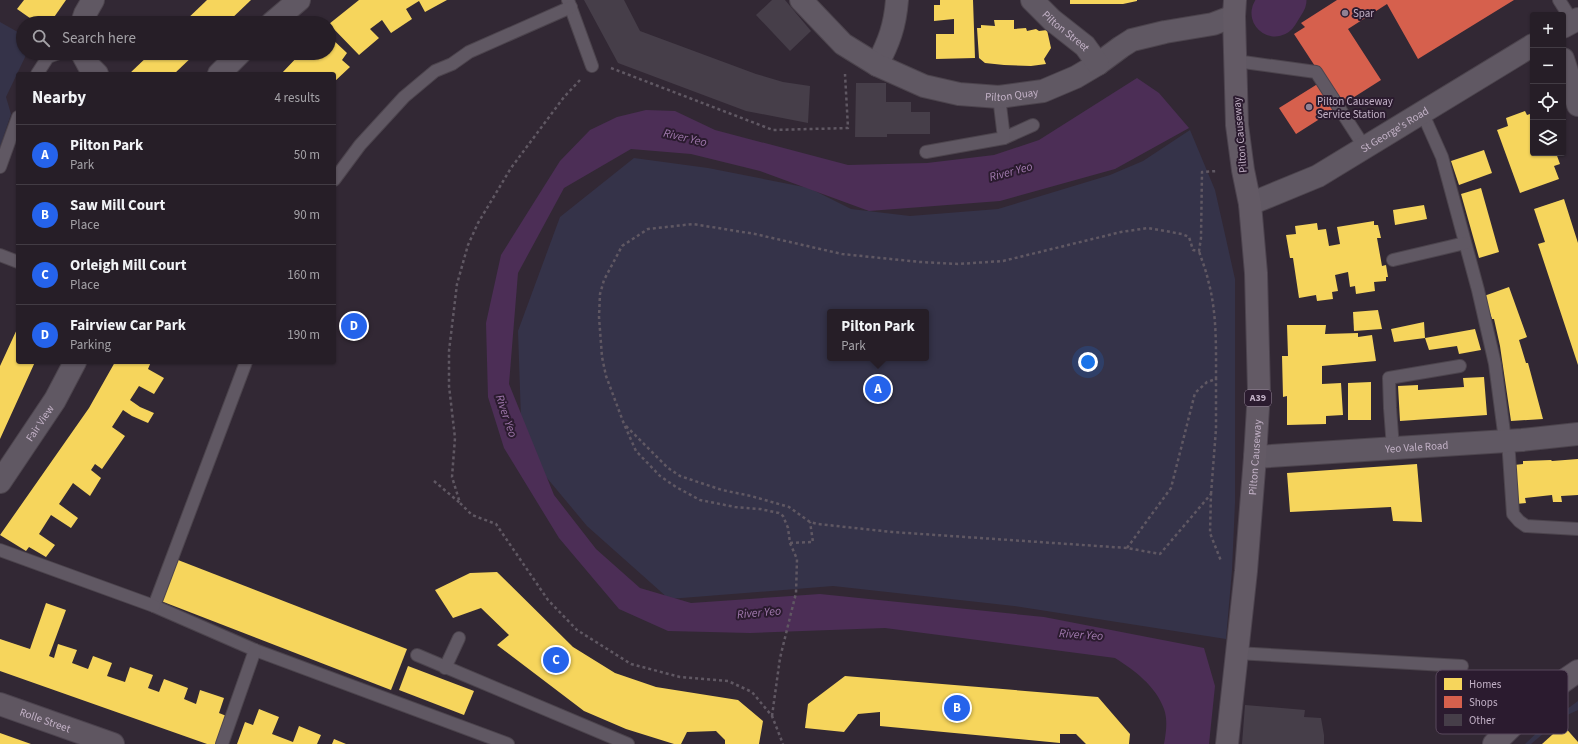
<!DOCTYPE html>
<meta charset="utf-8">
<style>
:root{--surface:#261e27;--page:#2e272f;--text:#f1f3f6;--muted:#a4a2a7;--line:#423c44;--accent:#2563eb}
body{margin:0;font-family:"Source Sans 3",sans-serif;background:var(--page);color:var(--text)}
.controls{position:absolute;right:12px;top:12px;display:grid;overflow:hidden;border-radius:4px;box-shadow:0 1px 3px #0004}
.controls button{width:36px;height:36px;display:grid;place-items:center;padding:0;border:0;border-bottom:1px solid var(--line);background:var(--surface);color:var(--text);font:20px sans-serif}
.you{position:absolute;left:1088px;top:362px;width:14px;height:14px;margin:-10px;border:3px solid #fff;border-radius:50%;background:#1a73e8;box-shadow:0 0 0 6px #1a73e833}
.badge{display:grid;place-items:center;width:26px;height:26px;border-radius:50%;background:var(--accent);color:#fff;font-size:13px;font-weight:700}
.pin{position:absolute;translate:-50% -50%;border:2px solid #fff;box-shadow:0 1px 4px #0006}
.popup{position:absolute;left:827px;top:309px;width:102px;height:52px;box-sizing:border-box;display:grid;place-content:center;border-radius:4px;background:var(--surface);filter:drop-shadow(0 1px 3px #0005);font-size:13px;white-space:nowrap;color:var(--muted)}
.popup b{font-size:15px;color:var(--text)}
.popup::after{content:'';position:absolute;left:50%;top:100%;margin-left:-8px;border:8px solid transparent;border-top-color:var(--surface)}
.list{margin:0;padding:0;list-style:none}
h2{display:flex;justify-content:space-between;align-items:center;height:52px;margin:0;padding:0 16px;font-size:17px}
h2 small{font-size:13px;font-weight:400;color:var(--muted)}
.list li{display:grid;grid-template-columns:26px 1fr auto;gap:12px;align-items:center;box-sizing:border-box;height:60px;padding:0 16px;border-top:1px solid var(--line)}
.list b{display:block;font-size:15px;white-space:nowrap}
.list p{margin:0;font-size:13px;white-space:nowrap;color:var(--muted)}
.list em{font-size:13px;font-style:normal;color:var(--muted)}
.icon{flex:none;width:22px;height:22px;fill:none;stroke:currentColor;stroke-width:2;stroke-linecap:round;stroke-linejoin:round}
.map{position:relative;flex:none;width:1578px;height:744px;overflow:hidden}
.search{position:absolute;background:var(--surface);box-shadow:0 1px 3px #0004;left:16px;top:16px;width:320px;height:44px;display:flex;align-items:center;gap:10px;box-sizing:border-box;padding:0 14px;border-radius:22px;color:var(--muted);font-size:15px}
.panel{position:absolute;background:var(--surface);box-shadow:0 1px 3px #0004;left:16px;top:72px;width:320px;height:292px;border-radius:4px}
.map>svg:first-child{display:block}
.green{fill:#353349;fill-rule:evenodd}
.water{fill:#4c2e56}
.homes{fill:#f6d55c}
.shops{fill:#d6604d}
.lines{fill:none;stroke-linecap:round;stroke-linejoin:round}
.river{stroke:#4c2e56;stroke-width:47}
.building{fill:#463e49}
.service-casing{stroke:#4c444d;stroke-width:14}
.minor-casing{stroke:#4c444d;stroke-width:24}
.tertiary-casing{stroke:#4c444d;stroke-width:24}
.secondary-casing{stroke:#4c434e;stroke-width:24}
.primary-casing{stroke:#4c434e;stroke-width:24}
.path{stroke:#605863;stroke-width:2.5;stroke-dasharray:3 3;stroke-linecap:butt}
.service{stroke:#605863;stroke-width:12}
.minor{stroke:#605863;stroke-width:22}
.tertiary{stroke:#605863;stroke-width:22}
.secondary{stroke:#5f5661;stroke-width:22}
.primary{stroke:#635a65;stroke-width:22}
.poi-dot{fill:#908193;stroke:#2b1b2f;stroke-width:1.5}
.labels{text-anchor:middle;dominant-baseline:central;stroke-width:4;stroke-linejoin:round;paint-order:stroke}
.shield{fill:#2b1b2f;stroke:#958499;stroke-width:1}
.shield-label{font-size:10px;font-weight:bold;fill:#c2b1c6}
.poi-label{font-size:11px;fill:#c2b1c6;stroke:#2b1b2f;text-anchor:start}
.street-label{font-size:11px;fill:#c2b1c6;stroke:#2b1b2f}
.water-label{font-size:12px;font-style:italic;fill:#a179ae;stroke:#2b1b2f}
.key{fill:#2b1b2f;stroke:#58485c;stroke-width:1}
.key-label{font-size:11px;fill:#c2b1c6}
</style>
<div class="map">
<svg width="1578" height="744" viewBox="0 0 1578 744">
<rect width="100%" height="100%" fill="#322834"/>
<g class="green">
<polygon points="0,22 23,35 23,53 27,53 6,97 11,114 0,147"/>
<path d="M1190,130l25,60 20,89v224l-3,67 -6,69 -212,-33 -181,-20 -164,13 -82,-73 -65,-78 -4,-117 42,-114 74,-59 74,10 101,20 42,21 59,7 88,-7 112,-34 33,-14zM830,312h96v46h-96z"/>
<polygon points="1578,701 1578,710 1563,717 1531,744 1525,744 1544,726"/>
</g>
<path class="water" d="M1137,78l22,15 30,35 -74,41 -115,32 -131,10 -109,-40 -69,-17 -60,-5 -67,39 -46,85 -9,111 45,111 42,54 44,39 51,15 129,-9 224,23 160,31 11,38 -6,58h-45c2,-11 4,-24 0,-35 -8,-23 -30,-39 -49,-51l-230,-30 -135,5 -82,-2 -49,-22 -60,-71 -55,-90 -16,-51 -2,-74 15,-68 59,-94 30,-31 27,-13 29,-7 29,1 40,19 133,35 79,-2 67,-8 45,-15z"/>
<g class="homes">
<polygon points="24,0 66,0 50,23 37,23 17,9"/>
<polygon points="207,0 251,0 227,23 183,23"/>
<polygon points="359,0 447,0 425,12 419,1 406,9 412,19 391,33 382,20 370,29 379,38 359,55 329,24"/>
<polygon points="940,0 973,0 975,58 936,59 936,34 954,34 954,19 934,21 934,5 940,5"/>
<polygon points="1070,0 1137,0 1137,1 1123,4 1070,4"/>
<polygon points="994,20 1014,20 1014,29 1026,28 1027,31 1036,29 1039,31 1047,30 1051,48 1044,59 1046,64 1031,66 1004,65 985,63 979,58 977,28 981,28 981,25 995,26"/>
<polygon points="329,36 347,53 342,60 350,67 334,82 334,74 281,74 301,53 329,53"/>
<polygon points="151,53 196,53 174,74 129,74"/>
<polygon points="1525,111 1527,115 1533,113 1533,153 1556,153 1560,164 1554,166 1559,179 1520,193 1497,130 1508,126 1506,118"/>
<polygon points="1484,150 1492,173 1459,185 1451,161"/>
<polygon points="1481,188 1499,252 1479,258 1461,194"/>
<polygon points="1564,199 1578,243 1578,365 1538,244 1545,242 1534,209"/>
<polygon points="1424,205 1427,219 1395,225 1393,210"/>
<polygon points="1374,221 1374,225 1378,225 1381,238 1377,238 1382,266 1386,265 1388,277 1386,277 1386,281 1374,282 1375,291 1356,294 1355,286 1350,287 1348,272 1335,275 1338,291 1332,292 1333,299 1317,301 1316,295 1299,298 1293,258 1290,258 1286,235 1296,234 1295,226 1317,223 1318,230 1326,229 1329,246 1340,244 1337,227"/>
<polygon points="1509,287 1527,337 1519,340 1526,363 1528,363 1543,419 1511,421 1500,346 1494,319 1492,319 1484,296"/>
<polygon points="1378,310 1382,329 1354,331 1353,312"/>
<polygon points="1424,322 1425,338 1475,329 1481,350 1459,354 1457,346 1429,350 1425,338 1394,342 1391,329"/>
<polygon points="1287,325 1326,325 1325,334 1358,333 1358,337 1372,335 1376,361 1322,366 1322,384 1341,383 1343,415 1326,416 1326,424 1287,425 1287,396 1283,397 1282,356 1288,356"/>
<polygon points="18,327 18,362 35,362 0,439 0,366"/>
<polygon points="115,362 151,362 148,369 164,378 154,394 139,386 130,400 140,407 154,413 148,423 132,416 123,410 112,427 125,436 102,469 95,464 91,470 101,478 90,496 73,483 59,504 78,518 71,528 51,515 39,534 55,545 46,557 29,547 26,551 0,535 89,408"/>
<polygon points="1484,377 1487,415 1400,421 1398,386 1418,385 1418,390 1464,387 1463,378"/>
<polygon points="1371,382 1371,420 1348,420 1348,383"/>
<polygon points="1578,459 1578,495 1561,496 1562,502 1553,502 1552,495 1525,498 1526,503 1516,504 1514,465 1523,464 1523,461 1551,460 1552,461"/>
<polygon points="1417,464 1422,522 1393,521 1391,507 1290,512 1287,473"/>
<polygon points="178,560 407,649 391,690 161,601"/>
<polygon points="497,572 573,647 615,673 656,687 738,700 763,721 759,744 725,744 725,740 716,731 687,732 681,744 674,744 626,729 584,711 497,645 509,635 481,608 453,618 435,590 470,573"/>
<polygon points="46,603 66,610 49,656 54,658 58,644 77,650 72,663 88,669 93,656 112,663 107,676 125,682 130,667 153,675 148,688 159,692 164,679 188,688 184,699 196,704 200,690 224,698 219,713 229,717 219,744 207,744 0,671 0,639 30,649"/>
<polygon points="408,666 474,691 464,715 399,690"/>
<polygon points="845,676 1098,697 1130,734 1129,744 1086,744 1076,734 1060,734 1060,743 880,726 880,712 858,714 844,732 805,728 808,704"/>
<polygon points="259,709 279,717 272,734 293,742 299,726 321,735 317,744 237,744 245,722 253,725"/>
<polygon points="1563,725 1578,742 1578,744 1542,744"/>
<polygon points="0,733 31,744 0,744"/>
<polygon points="334,739 346,744 332,744"/>
</g>
<polygon class="shops" points="1337,0 1514,0 1418,59 1387,4 1348,29 1381,80 1296,134 1279,108 1324,80 1294,34 1305,27 1301,23"/>
<g class="lines">
<polyline class="river" points="1275,13 1283,0"/>
</g>
<g class="building">
<polygon points="584,0 624,0 640,31 756,74 783,82 810,86 808,123 746,111 618,63"/>
<polygon points="772,0 785,0 811,31 790,51 756,15"/>
<polygon points="856,83 886,83 886,102 911,102 911,112 930,112 930,134 887,134 887,137 855,137"/>
<polygon points="1245,705 1305,710 1304,717 1321,718 1324,735 1324,744 1242,744"/>
</g>
<g class="lines">
<g class="service-casing">
<g id="service">
<polyline points="568,0 592,66"/>
<polyline points="1559,0 1573,22"/>
<polyline points="1236,61 1316,72 1365,148"/>
<polyline points="37,74 48,57 59,53"/>
<polyline points="1422,112 1442,157 1478,290 1495,364 1505,440"/>
<polyline points="1004,138 1033,125"/>
<polyline points="926,152 1004,138 999,97"/>
<polyline points="0,167 18,117"/>
<polyline points="334,180 360,145 404,97 435,71 452,64 469,52 571,7"/>
<polyline points="0,255 18,262"/>
<polyline points="1393,260 1465,243"/>
<polyline points="246,362 154,606 255,650 508,744"/>
<polyline points="1508,440 1513,514 1519,521 1526,526 1578,529"/>
<polyline points="1393,448 1390,408 1389,378 1460,366"/>
<polyline points="0,550 154,606"/>
<polyline points="1236,653 1462,666"/>
<polyline points="417,655 628,744"/>
<polyline points="445,668 459,638"/>
<polyline points="222,744 255,650"/>
</g>
</g>
<g class="minor-casing">
<g id="minor">
<polyline points="82,23 85,14 93,0"/>
<polyline points="1563,27 1578,19"/>
<polyline points="82,53 89,66 97,74"/>
<polyline points="1563,59 1578,105"/>
<path d="M877,65c12,-23 18,-39 20,-65"/>
<path id="s1" d="M1250,204l68,-28 215,-131"/>
<path id="s2" d="M1255,457l267,-17 56,-6"/>
</g>
</g>
<g class="tertiary-casing">
<g id="tertiary">
<path id="s3" d="M801,0l42,44 34,21 47,21 35,8 40,3 44,-6 33,-14 22,-13 23,-17 11,-7 33,-8 48,-8 21,-8"/>
<path id="s4" d="M1032,0l20,20 33,26 13,18"/>
<polyline points="272,23 299,0"/>
<polyline points="219,74 240,53"/>
<path id="s5" d="M0,482l55,-82 20,-38"/>
</g>
</g>
<g class="secondary-casing">
<g id="secondary">
<path id="s6" d="M0,704l113,40"/>
</g>
</g>
<g class="primary-casing">
<g id="primary">
<path id="s7" d="M1227,744l19,-173 9,-114 4,-66 -3,-118 -6,-69 -7,-34 -6,-45 -3,-109 1,-16"/>
<path d="M1494,744c26,-26 53,-53 84,-73"/>
</g>
</g>
<g class="path">
<polyline points="611,68 773,130 848,128 845,74"/>
<polyline points="580,80 564,97 511,168 478,223 468,245 457,284 449,351 449,386 455,438 452,477 460,503 472,515 496,524 548,600 577,630 631,664 680,677 728,681 752,692 772,716 783,744"/>
<polyline points="626,426 668,468 680,476 722,490 751,496 789,507 810,522 818,524 892,532 1127,548 1160,554 1211,494 1210,533 1221,561"/>
<polyline points="434,481 460,503"/>
<polyline points="1211,494 1216,429 1216,379"/>
<polyline points="790,543 813,542 810,522"/>
<path d="M1127,548l44,-60 24,-95 12,-11 9,-3c0,-32 1,-67 -8,-99 -2,-10 -6,-19 -9,-29"/>
<polyline points="772,716 780,658 796,593 797,559 790,543 788,528 783,516 779,513 760,509 735,507 700,500 676,487 660,476 636,451 624,424 606,376 602,357 599,317 600,294 604,280 622,246 648,229 693,224 755,234 842,254 920,262 958,264 1003,261 1121,232 1148,228 1182,234 1189,237 1193,250 1199,251 1201,238 1202,172 1218,171"/>
</g>
<use href="#service" class="service"/>
<use href="#minor" class="minor"/>
<use href="#tertiary" class="tertiary"/>
<use href="#secondary" class="secondary"/>
<use href="#primary" class="primary"/>
</g>
<g class="poi-dot">
<circle cx="1345" cy="13" r="4"/>
<circle cx="1309" cy="107" r="4"/>
</g>
<g class="labels">
<rect class="shield" x="1245" y="390" width="26" height="16" rx="3"/>
<g class="shield-label">
<text x="1258" y="398">A39</text>
</g>
<g class="poi-label">
<text x="1353" y="13">Spar</text>
<text x="1317" y="101">Pilton Causeway<tspan x="1317" dy="13">Service Station</tspan></text>
</g>
<g class="street-label">
<text stroke="none"><textPath href="#s4" startOffset="46">Pilton Street</textPath></text>
<text stroke="none"><textPath href="#s3" startOffset="241">Pilton Quay</textPath></text>
<text stroke="none"><textPath href="#s1" startOffset="163">St George's Road</textPath></text>
<text transform="translate(1240 135) rotate(-95)">Pilton Causeway</text>
<text stroke="none"><textPath href="#s5" startOffset="71">Fair View</textPath></text>
<text stroke="none"><textPath href="#s2" startOffset="162">Yeo Vale Road</textPath></text>
<text stroke="none"><textPath href="#s7" startOffset="288">Pilton Causeway</textPath></text>
<text stroke="none"><textPath href="#s6" startOffset="48">Rolle Street</textPath></text>
</g>
<g class="water-label">
<text transform="translate(685 138) rotate(13)">River Yeo</text>
<text transform="translate(1011 172) rotate(-15)">River Yeo</text>
<text transform="translate(506 416) rotate(71)">River Yeo</text>
<text transform="translate(759 613) rotate(-5)">River Yeo</text>
<text transform="translate(1081 635) rotate(4)">River Yeo</text>
</g>
</g>
<rect x="1436" y="670" width="132" height="64" rx="6" class="key"/>
<rect x="1444" y="678" width="18" height="12" fill="#f6d55c"/>
<rect x="1444" y="696" width="18" height="12" fill="#d6604d"/>
<rect x="1444" y="714" width="18" height="12" fill="#463e49"/>
<g class="key-label">
<text x="1469" y="688">Homes</text>
<text x="1469" y="706">Shops</text>
<text x="1469" y="724">Other</text>
</g>
</svg>
<div class="controls">
<button>+</button>
<button>−</button>
<button><svg class="icon" aria-label="locate" viewBox="0 0 24 24"><circle cx="12" cy="12" r="6"/><path d="M12 2v4M12 18v4M2 12h4M18 12h4"/></svg></button>
<button><svg class="icon" aria-label="layers" viewBox="0 0 24 24"><path d="M12 4l9 5-9 5-9-5zM3 14l9 5 9-5"/></svg></button>
</div>
<div class="you"></div>
<div class="pin badge" style="left:878px;top:389px">A</div>
<div class="popup"><b>Pilton Park</b>Park</div>
<div class="pin badge" style="left:957px;top:708px">B</div>
<div class="pin badge" style="left:556px;top:660px">C</div>
<div class="pin badge" style="left:354px;top:326px">D</div>
<div class="search"><svg class="icon" aria-label="search" viewBox="0 0 24 24"><circle cx="10" cy="10" r="6"/><path d="M15 15l6 6"/></svg>Search here</div>
<section class="panel">
<h2>Nearby<small>4 results</small></h2>
<ul class="list">
<li><span class="badge">A</span><div><b>Pilton Park</b><p>Park</p></div><em>50 m</em></li>
<li><span class="badge">B</span><div><b>Saw Mill Court</b><p>Place</p></div><em>90 m</em></li>
<li><span class="badge">C</span><div><b>Orleigh Mill Court</b><p>Place</p></div><em>160 m</em></li>
<li><span class="badge">D</span><div><b>Fairview Car Park</b><p>Parking</p></div><em>190 m</em></li>
</ul>
</section>
</div>
